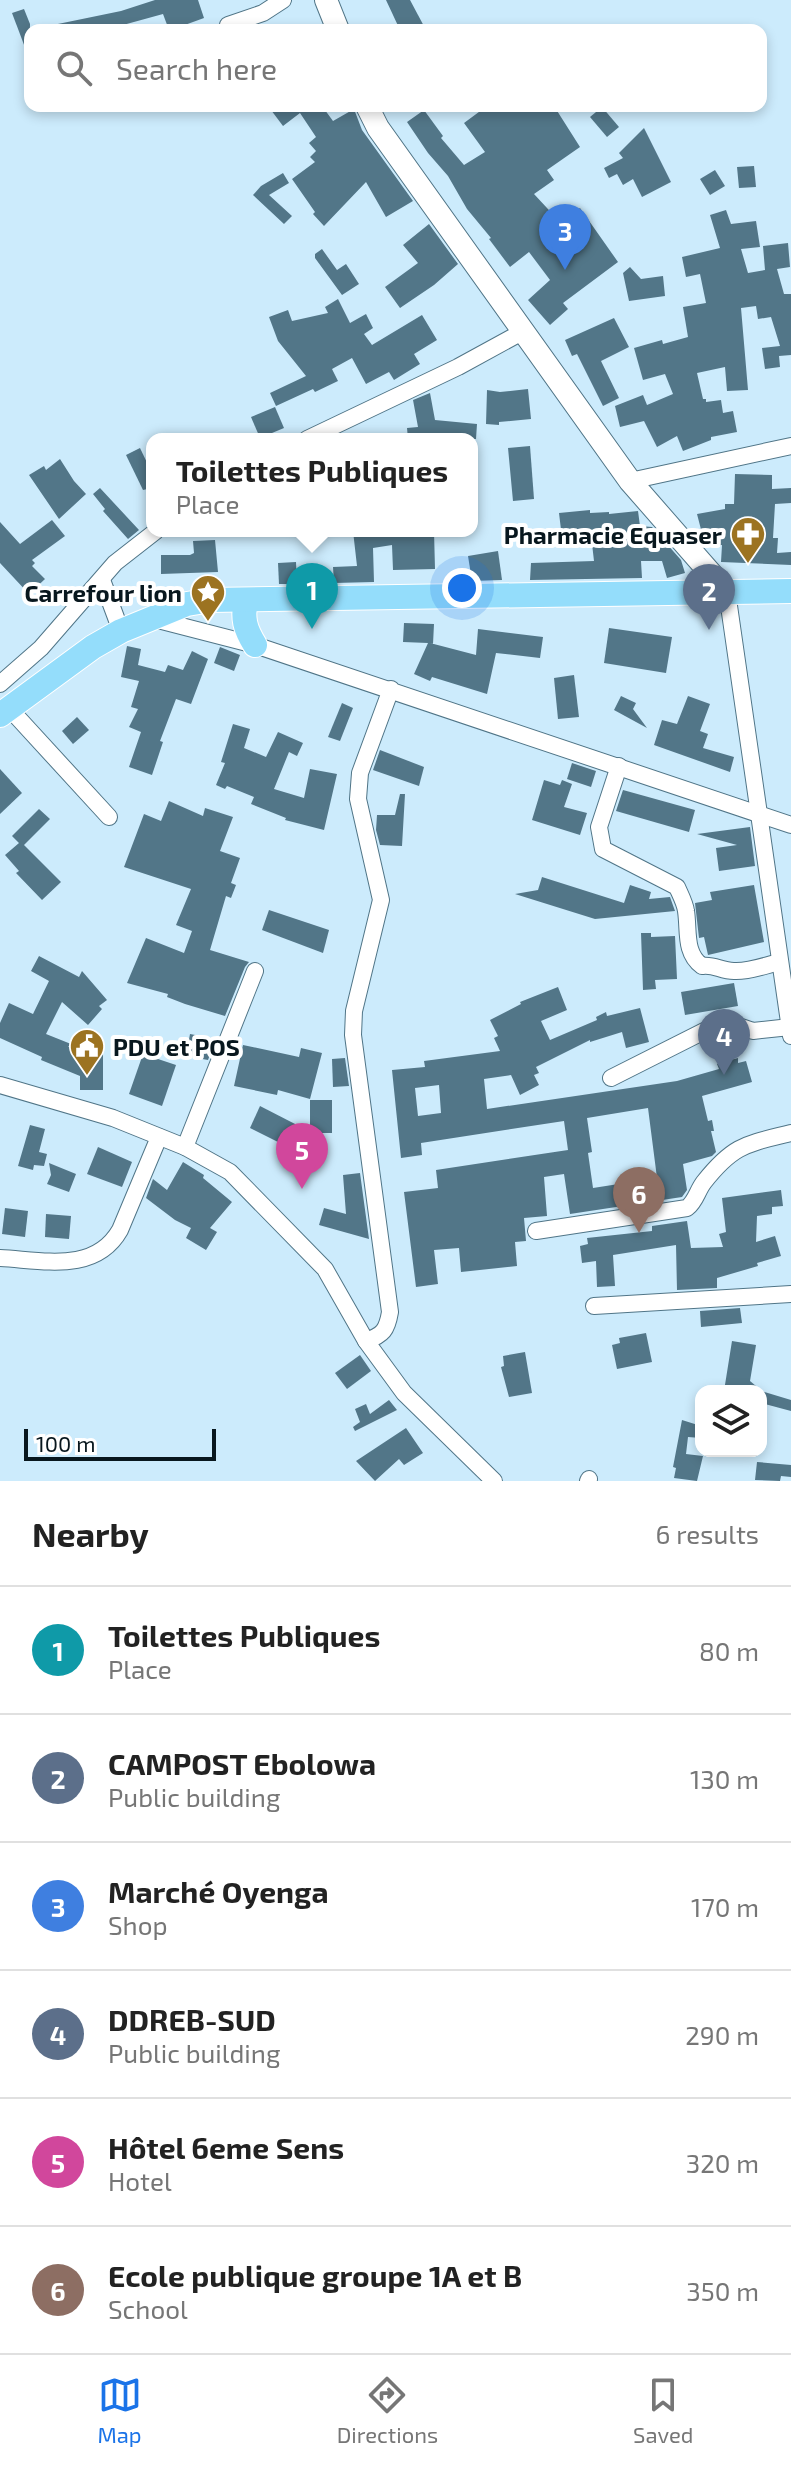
<!DOCTYPE html>
<meta charset="utf-8">
<style>
:root{--surface:#fff;--page:#f6f6f6;--text:#222;--muted:#767676;--line:#e0e0e0;--accent:#1a73e8}
body{margin:0;font-family:"Exo 2",sans-serif;background:var(--page);color:var(--text)}
.controls{position:absolute;right:24px;bottom:24px;display:grid;overflow:hidden;border-radius:16px;box-shadow:0 4px 12px #0003}
.controls button{width:72px;height:72px;display:grid;place-items:center;padding:0;border:0;border-bottom:2px solid var(--line);background:var(--surface);color:var(--text);font:40px sans-serif}
.scale{position:absolute;left:24px;bottom:20px;width:192px;box-sizing:border-box;padding-left:8px;border:4px solid #08171e;border-top:0;font-size:22px;line-height:28px;white-space:nowrap;color:#08171e;-webkit-text-stroke:6px #fff;paint-order:stroke}
.you{position:absolute;left:462px;top:588px;width:28px;height:28px;margin:-20px;border:6px solid #fff;border-radius:50%;background:#1a73e8;box-shadow:0 0 0 12px #1a73e833}
.badge{display:grid;place-items:center;width:52px;height:52px;border-radius:50%;background:var(--accent);color:#fff;font-size:26px;font-weight:700}
.pin{position:absolute;translate:-50% -66px;filter:drop-shadow(0 2px 4px #0008)}
.pin::after{content:'';position:absolute;top:42px;width:28px;height:24px;background:inherit;clip-path:polygon(0 0,100% 0,50% 100%)}
.popup{position:absolute;left:146px;top:433px;width:332px;height:104px;box-sizing:border-box;display:grid;place-content:center;border-radius:16px;background:var(--surface);filter:drop-shadow(0 2px 6px #0005);font-size:26px;white-space:nowrap;color:var(--muted)}
.popup b{font-size:30px;color:var(--text)}
.popup::after{content:'';position:absolute;left:50%;top:100%;margin-left:-16px;border:16px solid transparent;border-top-color:var(--surface)}
.list{margin:0;padding:0;list-style:none}
h2{display:flex;justify-content:space-between;align-items:center;height:104px;margin:0;padding:0 32px;font-size:34px}
h2 small{font-size:26px;font-weight:400;color:var(--muted)}
.list li{display:grid;grid-template-columns:52px 1fr auto;gap:24px;align-items:center;box-sizing:border-box;height:128px;padding:0 32px;border-top:2px solid var(--line)}
.list b{display:block;font-size:30px;white-space:nowrap}
.list p{margin:0;font-size:26px;white-space:nowrap;color:var(--muted)}
.list em{font-size:26px;font-style:normal;color:var(--muted)}
.icon{flex:none;width:44px;height:44px;fill:none;stroke:currentColor;stroke-width:2;stroke-linecap:round;stroke-linejoin:round}
.map{position:relative;flex:none;width:791px;height:1481px;overflow:hidden}
.search{position:absolute;background:var(--surface);box-shadow:0 4px 12px #0003;left:24px;right:24px;top:24px;height:88px;display:flex;align-items:center;gap:20px;box-sizing:border-box;padding:0 28px;border-radius:16px;color:var(--muted);font-size:30px}
.sheet{height:872px;background:var(--surface)}
nav{display:flex;justify-content:space-around;align-items:center;box-sizing:border-box;height:112px;border-top:2px solid var(--line);background:var(--surface);font-size:22px;color:var(--muted)}
nav a{display:grid;justify-items:center;gap:4px}
nav .on{color:var(--accent)}
.map>svg:first-child{display:block}
.building{fill:#527688;fill-rule:evenodd}
.lines{fill:none;stroke-linecap:round;stroke-linejoin:round}
.minor-casing{stroke:#507587;stroke-width:18}
.secondary-casing{stroke:#507587;stroke-width:24}
.primary-casing{stroke:#fff;stroke-width:26}
.minor{stroke:#fff;stroke-width:16}
.secondary{stroke:#fff;stroke-width:22}
.primary{stroke:#94ddfb;stroke-width:24}
.labels{text-anchor:middle;dominant-baseline:central;stroke-width:8;stroke-linejoin:round;paint-order:stroke}
.poi-label{font-size:24px;font-weight:bold;fill:#08171e;stroke:#fff;text-anchor:end}
</style>
<div class="map">
<svg width="791" height="1481" viewBox="0 0 791 1481">
<rect width="100%" height="100%" fill="#ccebfc"/>
<g class="building">
<polygon points="155,0 198,0 204,18 171,30 169,30 163,14 123,25 124,30 54,30 53,25 121,11"/>
<polygon points="386,0 410,0 426,30 400,30"/>
<polygon points="24,9 30,24 29,58 12,13"/>
<polygon points="268,106 322,106 333,121 354,109 362,130 413,201 386,217 366,182 324,226 313,214 315,212 292,179 315,162 310,157 316,151 309,143 316,137 300,113 283,126"/>
<polygon points="487,106 554,106 580,147 547,170 554,180 534,194 560,222 580,208 618,262 563,303 568,309 550,325 528,300 550,280 529,252 510,267 489,239 491,238 467,209 448,176 428,153 407,122 424,110 443,136 441,138 464,165 485,152 464,123"/>
<polygon points="602,107 619,127 607,137 590,117"/>
<polygon points="644,128 671,182 642,197 633,179 623,185 617,174 609,178 604,168 623,158 619,153"/>
<polygon points="754,166 756,187 739,188 737,167"/>
<polygon points="715,170 725,186 710,195 700,179"/>
<polygon points="283,173 289,183 269,195 292,216 284,224 253,195 261,186"/>
<polygon points="726,210 731,224 756,221 760,247 741,249 748,273 765,270 763,246 788,243 790,267 777,269 784,294 791,294 791,355 779,356 780,367 765,369 762,348 780,346 771,317 758,319 756,306 741,308 748,390 727,391 725,367 697,373 703,399 706,399 706,402 721,400 723,413 733,411 737,432 711,437 711,440 683,451 677,436 657,447 644,421 620,427 615,406 643,395 647,405 673,394 665,374 643,380 634,348 662,340 663,344 688,337 683,307 706,303 700,274 686,277 682,257 720,248 710,215"/>
<polygon points="429,224 458,264 434,285 400,308 385,287 418,263 403,245"/>
<polygon points="322,249 337,270 346,264 359,284 342,295 315,258 315,254"/>
<polygon points="630,267 641,279 663,276 665,296 629,301 623,273"/>
<polygon points="338,299 350,323 366,314 373,328 364,334 372,345 422,315 437,340 414,354 420,364 394,380 389,372 366,384 352,358 332,369 338,381 315,392 313,389 276,406 270,393 306,376 278,341 269,317 288,310 292,321 328,313 325,307"/>
<polygon points="614,318 629,347 601,361 619,398 603,406 577,354 572,356 565,340"/>
<polygon points="528,389 531,419 499,422 499,425 486,424 487,390 500,392"/>
<polygon points="430,393 435,420 477,424 476,439 408,439 407,428 418,427 413,400"/>
<polygon points="275,407 284,428 260,438 251,417"/>
<polygon points="530,446 534,499 513,501 508,448"/>
<polygon points="140,448 152,473 152,488 143,490 126,455"/>
<polygon points="60,459 74,481 86,494 59,519 29,475 44,466 46,470"/>
<polygon points="735,474 772,475 772,489 791,488 791,503 775,504 773,538 778,538 777,553 791,552 791,565 721,562 722,545 707,547 705,545 697,514 725,509 725,504 734,504"/>
<polygon points="100,488 139,530 128,539 103,511 105,509 93,494"/>
<polygon points="590,510 590,513 609,512 609,514 638,511 640,526 652,527 681,560 685,573 667,578 662,561 641,561 642,578 530,580 531,563 594,561 591,535 562,538 559,513"/>
<polygon points="52,520 65,536 32,560 35,563 32,566 45,579 29,594 0,563 0,522 20,544"/>
<polygon points="353,531 434,531 435,569 393,570 392,545 373,548 374,582 334,583 333,567 357,566"/>
<polygon points="215,540 218,572 161,574 161,555 190,555 194,553 193,541"/>
<polygon points="498,551 502,580 472,581 468,556"/>
<polygon points="296,562 297,584 279,584 278,563"/>
<polygon points="404,623 434,624 433,644 430,643 476,655 478,629 543,637 540,658 496,653 487,694 432,677 430,681 414,674 428,643 403,642"/>
<polygon points="609,628 672,637 666,673 604,663"/>
<polygon points="127,646 141,649 138,665 165,672 168,665 183,670 192,651 208,659 191,704 176,699 160,741 163,742 152,775 129,767 141,732 129,727 138,709 131,707 139,681 121,677"/>
<polygon points="220,647 240,655 234,671 214,663"/>
<polygon points="574,675 579,717 558,719 554,678"/>
<polygon points="621,696 636,703 633,709 647,728 614,710"/>
<polygon points="688,696 710,704 700,731 708,734 703,748 734,757 730,772 654,745 662,720 677,724"/>
<polygon points="342,703 353,708 340,741 328,737"/>
<polygon points="77,717 89,730 73,744 62,731"/>
<polygon points="233,724 250,729 244,748 266,757 278,732 303,743 297,756 289,752 274,789 304,798 310,769 337,774 324,830 285,820 286,818 251,804 254,797 227,786 225,789 216,785 225,763 221,762"/>
<polygon points="380,750 424,767 419,786 373,770"/>
<polygon points="572,763 596,771 591,787 567,779"/>
<polygon points="0,769 22,793 0,814"/>
<polygon points="544,780 560,785 562,780 572,784 564,807 587,813 580,835 532,820"/>
<polygon points="623,790 695,810 689,832 616,811"/>
<polygon points="400,794 405,794 402,846 380,845 376,830 377,815 395,815"/>
<polygon points="169,801 203,816 205,808 233,817 220,851 240,858 231,883 236,885 231,898 226,896 210,950 249,962 245,967 225,1016 185,1004 167,997 168,994 127,983 146,938 184,953 192,931 176,925 191,889 124,867 144,814 161,821"/>
<polygon points="39,809 50,819 24,845 61,882 42,900 16,873 19,871 5,855 19,843 12,836"/>
<polygon points="750,827 755,866 719,871 716,848 737,845 697,834"/>
<polygon points="542,877 624,903 630,885 651,892 649,899 670,897 675,911 595,919 515,894 538,890"/>
<polygon points="754,885 764,942 708,955 704,937 699,938 695,903 712,900 710,892"/>
<polygon points="269,910 329,930 323,953 262,930"/>
<polygon points="641,933 651,933 651,937 675,936 677,979 655,980 656,989 643,990"/>
<polygon points="39,956 79,977 82,971 107,1000 99,1006 102,1009 88,1025 62,1002 46,1034 71,1044 68,1047 103,1047 103,1090 80,1090 80,1076 41,1060 42,1057 0,1038 0,1023 9,1003 33,1014 49,981 31,971"/>
<polygon points="734,983 738,1006 685,1015 681,992"/>
<path d="M558,987l9,23 -26,11 9,19 47,-20 -1,-3 10,-5 1,4 33,-8 9,34 -23,6 -4,-16 -32,10v-2l-54,27 3,6 -5,2 5,10 -19,10 -9,-20 -27,4 3,30 190,-28 42,-12 -2,-5 21,-6v5l8,-2 6,21 -50,14 6,25 4,-1 2,11h-3l5,21 -4,4 -29,8 4,26 -5,7 -112,17 -6,-40 -20,3 3,39 -23,2 2,23 -11,1 2,24 -56,6 -2,-24 -25,2 4,34 -22,3 -12,-95 34,-4 -2,-18 132,-20 -4,-29 -143,22 1,12 -21,3 -9,-88 33,-3 -1,-6 76,-10 -6,-13 4,-2 -8,-16 31,-16 -1,-2zM439,1085l2,28 -23,3 -3,-28zM648,1108l9,70 -64,10 -5,-35 4,-1 -5,-34z"/>
<polygon points="190,1034 216,1039 208,1060 186,1056"/>
<polygon points="243,1045 299,1057 301,1048 322,1053 310,1099 278,1090 277,1095 234,1086"/>
<polygon points="143,1054 176,1065 162,1106 129,1094"/>
<polygon points="345,1058 349,1086 333,1087 332,1059"/>
<rect x="310" y="1100" width="22" height="33"/>
<polygon points="260,1106 297,1125 286,1146 250,1128"/>
<polygon points="30,1125 45,1129 39,1152 47,1154 44,1166 34,1165 33,1170 18,1166"/>
<polygon points="98,1147 132,1162 122,1187 87,1174"/>
<polygon points="183,1162 204,1175 203,1178 232,1202 210,1228 217,1232 206,1250 186,1238 191,1228 175,1220 146,1198 153,1179 167,1190"/>
<polygon points="49,1163 76,1174 69,1192 47,1184 51,1175"/>
<polygon points="360,1173 369,1239 319,1225 324,1208 346,1214 343,1175"/>
<polygon points="781,1190 783,1206 772,1207 772,1214 757,1216 756,1242 775,1236 781,1256 757,1263 758,1266 717,1278 717,1288 677,1290 676,1245 613,1255 615,1286 597,1287 596,1261 582,1263 580,1246 588,1244 587,1238 652,1231 652,1226 687,1221 691,1248 723,1247 719,1234 726,1232 722,1198"/>
<polygon points="5,1208 28,1211 25,1237 2,1234"/>
<polygon points="46,1214 71,1216 69,1239 45,1237"/>
<polygon points="740,1308 742,1323 701,1327 700,1311"/>
<polygon points="646,1333 652,1362 617,1369 612,1345 620,1343 619,1338"/>
<polygon points="732,1341 756,1345 750,1381 762,1391 724,1391"/>
<polygon points="525,1352 532,1393 509,1397 501,1367 504,1366 503,1356"/>
<polygon points="360,1355 371,1371 347,1389 335,1373"/>
<polygon points="761,1391 791,1400 791,1411 761,1403"/>
<polygon points="389,1400 397,1410 355,1431 353,1427 360,1422 355,1409 366,1404 370,1414"/>
<polygon points="682,1420 701,1426 701,1438 688,1437 686,1454 703,1456 697,1481 674,1478 676,1468 673,1467"/>
<polygon points="406,1428 423,1453 404,1465 399,1459 375,1481 356,1461"/>
<polygon points="757,1462 791,1465 791,1477 781,1476 780,1481 755,1480"/>
</g>
<g class="lines">
<g class="minor-casing">
<g id="minor">
<polyline points="228,25 263,13 283,0"/>
<polyline points="307,439 458,367 522,332"/>
<polyline points="630,481 791,446"/>
<polyline points="102,580 121,631"/>
<polyline points="727,592 791,1036"/>
<polyline points="154,619 255,645 791,825"/>
<polyline points="0,684 41,648 115,563 156,531"/>
<polyline points="9,708 109,817"/>
<path d="M619,766l-20,61 4,22 74,38c3,7 8,16 9,24 3,19 -2,42 16,55 12,-2 19,5 32,5 15,1 32,-6 46,-9"/>
<polyline points="611,1078 724,1021 753,1031 790,1027"/>
<polyline points="0,1085 113,1118 185,1147 230,1172 325,1269 366,1341 404,1393 494,1481"/>
<polyline points="185,1147 255,971"/>
<path d="M536,1231l151,-23c9,-7 10,-17 17,-26 30,-38 43,-38 87,-49"/>
<path d="M0,1258c42,2 95,16 120,-28l39,-93"/>
<polyline points="594,1306 791,1294"/>
<path d="M366,1341c17,-6 21,-11 24,-29l-37,-277 1,-24 27,-111 -23,-101 2,-26 31,-84"/>
<polyline points="588,1481 589,1479"/>
</g>
</g>
<g class="secondary-casing">
<g id="secondary">
<polyline points="326,0 338,30"/>
<polyline points="367,106 378,128 630,481 727,592"/>
</g>
</g>
<g class="primary-casing">
<g id="primary">
<path d="M246,600c-4,18 -1,29 9,45"/>
<polyline points="0,715 93,647 121,631 187,604 211,600 791,591"/>
</g>
</g>
<use href="#minor" class="minor"/>
<use href="#secondary" class="secondary"/>
<use href="#primary" class="primary"/>
</g>
<defs>
<g id="pharmacy-pin" transform="scale(1.8)"><path d="M0 17L-7.5 6A9.5 9.5 0 1 1 7.5 6Z" fill="#9c7321" stroke="#fff"/><path d="M-2-6h4v4h4v4h-4v4h-4v-4h-4v-4h4Z" fill="#fff"/></g>
<g id="sight-pin" transform="scale(1.8)"><path d="M0 17L-7.5 6A9.5 9.5 0 1 1 7.5 6Z" fill="#9c7321" stroke="#fff"/><path d="M0-6L1.8-2.2L6-1.7L2.9 1.2L3.7 5.4L0 3.3L-3.7 5.4L-2.9 1.2L-6-1.7L-1.8-2.2Z" fill="#fff"/></g>
<g id="civic-pin" transform="scale(1.8)"><path d="M0 17L-7.5 6A9.5 9.5 0 1 1 7.5 6Z" fill="#9c7321" stroke="#fff"/><path d="M-.6-6.5H3V-4.5H.6V-3L4-1V1h2V6H-6V1h2V-1L-.6-3ZM-1.2 2.5V6h2.4V2.5Z" fill="#fff"/></g>
</defs>
<g fill-rule="evenodd">
<use href="#pharmacy-pin" x="748" y="534"/>
<use href="#sight-pin" x="208" y="592"/>
<use href="#civic-pin" x="87" y="1046"/>
</g>
<g class="labels">
<g class="poi-label">
<text x="722" y="534">Pharmacie Equaser</text>
<text x="182" y="592">Carrefour lion</text>
<text x="113" y="1046" text-anchor="start">PDU et POS</text>
</g>
</g>
</svg>
<div class="controls">
<button><svg class="icon" aria-label="layers" viewBox="0 0 24 24"><path d="M12 4l9 5-9 5-9-5zM3 14l9 5 9-5"/></svg></button>
</div>
<div class="scale">100 m</div>
<div class="you"></div>
<div class="pin badge" style="left:312px;top:629px;background:#0f9aa8">1</div>
<div class="popup"><b>Toilettes Publiques</b>Place</div>
<div class="pin badge" style="left:709px;top:630px;background:#5c6f8a">2</div>
<div class="pin badge" style="left:565px;top:270px;background:#3f7fe0">3</div>
<div class="pin badge" style="left:724px;top:1075px;background:#5c6f8a">4</div>
<div class="pin badge" style="left:302px;top:1189px;background:#d1479c">5</div>
<div class="pin badge" style="left:639px;top:1233px;background:#8d6e63">6</div>
<div class="search"><svg class="icon" aria-label="search" viewBox="0 0 24 24"><circle cx="10" cy="10" r="6"/><path d="M15 15l6 6"/></svg>Search here</div>
</div>
<section class="sheet">
<h2>Nearby<small>6 results</small></h2>
<ul class="list">
<li><span class="badge" style="background:#0f9aa8">1</span><div><b>Toilettes Publiques</b><p>Place</p></div><em>80 m</em></li>
<li><span class="badge" style="background:#5c6f8a">2</span><div><b>CAMPOST Ebolowa</b><p>Public building</p></div><em>130 m</em></li>
<li><span class="badge" style="background:#3f7fe0">3</span><div><b>Marché Oyenga</b><p>Shop</p></div><em>170 m</em></li>
<li><span class="badge" style="background:#5c6f8a">4</span><div><b>DDREB-SUD</b><p>Public building</p></div><em>290 m</em></li>
<li><span class="badge" style="background:#d1479c">5</span><div><b>Hôtel 6eme Sens</b><p>Hotel</p></div><em>320 m</em></li>
<li><span class="badge" style="background:#8d6e63">6</span><div><b>Ecole publique groupe 1A et B</b><p>School</p></div><em>350 m</em></li>
</ul>
</section>
<nav>
<a class="on"><svg class="icon" aria-label="map" viewBox="0 0 24 24"><path d="M3 6l6-2 6 2 6-2v14l-6 2-6-2-6 2zM9 4v14M15 6v14"/></svg>Map</a>
<a><svg class="icon" aria-label="directions" viewBox="0 0 24 24"><path d="M12 3l9 9-9 9-9-9zM9 14v-3h6M13 9l2 2-2 2"/></svg>Directions</a>
<a><svg class="icon" aria-label="saved" viewBox="0 0 24 24"><path d="M7 4h10v16l-5-4-5 4z"/></svg>Saved</a>
</nav>
